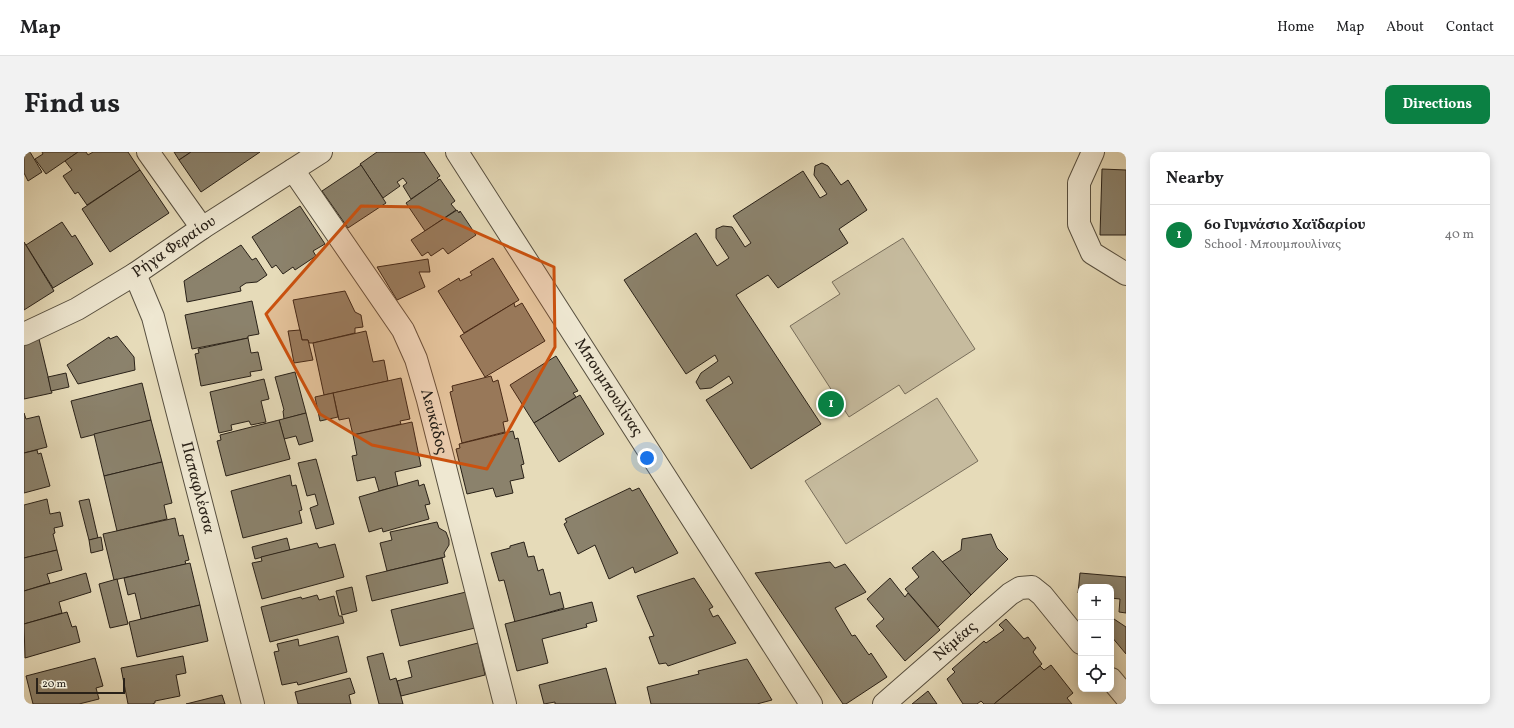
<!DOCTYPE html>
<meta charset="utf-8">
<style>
:root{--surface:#fff;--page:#f2f2f2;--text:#202124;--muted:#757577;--line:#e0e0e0;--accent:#0b8043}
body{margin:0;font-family:Vollkorn,serif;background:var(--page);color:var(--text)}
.controls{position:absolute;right:12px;bottom:12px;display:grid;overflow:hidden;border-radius:8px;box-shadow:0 2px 10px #0003}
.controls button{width:36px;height:36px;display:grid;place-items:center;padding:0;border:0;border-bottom:1px solid var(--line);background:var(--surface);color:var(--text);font:20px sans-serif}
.scale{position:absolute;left:12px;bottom:10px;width:89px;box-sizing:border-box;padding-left:4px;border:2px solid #292118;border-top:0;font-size:11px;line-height:14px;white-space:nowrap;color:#292118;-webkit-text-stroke:3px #efe8d2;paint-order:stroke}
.you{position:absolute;left:623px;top:306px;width:14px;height:14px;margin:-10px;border:3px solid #fff;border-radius:50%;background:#1a73e8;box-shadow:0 0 0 6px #1a73e833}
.badge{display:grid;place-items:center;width:26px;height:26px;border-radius:50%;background:var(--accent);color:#fff;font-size:13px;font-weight:700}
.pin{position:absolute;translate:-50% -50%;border:2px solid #fff;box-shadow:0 1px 4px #0006}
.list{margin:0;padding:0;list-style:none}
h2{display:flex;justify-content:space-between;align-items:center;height:52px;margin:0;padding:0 16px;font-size:17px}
h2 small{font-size:13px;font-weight:400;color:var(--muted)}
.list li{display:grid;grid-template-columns:26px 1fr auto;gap:12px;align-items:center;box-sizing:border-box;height:60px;padding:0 16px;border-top:1px solid var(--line)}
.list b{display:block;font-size:15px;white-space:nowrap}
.list p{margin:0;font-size:13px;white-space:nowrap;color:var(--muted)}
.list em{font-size:13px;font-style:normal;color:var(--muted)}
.icon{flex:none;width:22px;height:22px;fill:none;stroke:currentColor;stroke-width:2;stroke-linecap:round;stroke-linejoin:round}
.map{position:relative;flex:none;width:1102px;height:552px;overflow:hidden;border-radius:8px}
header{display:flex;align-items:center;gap:24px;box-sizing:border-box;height:56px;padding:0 20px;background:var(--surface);border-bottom:1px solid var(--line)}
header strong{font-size:19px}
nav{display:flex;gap:22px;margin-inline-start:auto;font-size:14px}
.intro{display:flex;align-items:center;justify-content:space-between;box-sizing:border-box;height:96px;padding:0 24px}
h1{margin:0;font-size:28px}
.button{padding:10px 18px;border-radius:8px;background:var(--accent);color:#fff;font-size:14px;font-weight:700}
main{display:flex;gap:24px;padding:0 24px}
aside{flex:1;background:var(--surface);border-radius:8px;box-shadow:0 2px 10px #0003}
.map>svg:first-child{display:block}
.green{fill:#c6bb9e;stroke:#786e5b}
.building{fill:#8b826c;stroke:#292118}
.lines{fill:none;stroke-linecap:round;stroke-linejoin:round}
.minor-casing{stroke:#585040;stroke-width:24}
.minor{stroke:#efe8d2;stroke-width:22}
.marked{fill:#cb510e;fill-opacity:0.2;stroke:#cb510e;stroke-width:3;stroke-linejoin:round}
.labels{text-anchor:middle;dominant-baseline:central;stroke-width:4;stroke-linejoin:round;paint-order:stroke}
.street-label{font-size:16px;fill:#292118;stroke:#efe8d2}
</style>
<header>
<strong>Map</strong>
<nav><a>Home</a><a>Map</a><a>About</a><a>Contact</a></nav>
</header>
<div class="intro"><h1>Find us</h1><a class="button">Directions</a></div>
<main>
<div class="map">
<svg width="1102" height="552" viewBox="0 0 1102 552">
<rect width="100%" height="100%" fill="#e6dbb9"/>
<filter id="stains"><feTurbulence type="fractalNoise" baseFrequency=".005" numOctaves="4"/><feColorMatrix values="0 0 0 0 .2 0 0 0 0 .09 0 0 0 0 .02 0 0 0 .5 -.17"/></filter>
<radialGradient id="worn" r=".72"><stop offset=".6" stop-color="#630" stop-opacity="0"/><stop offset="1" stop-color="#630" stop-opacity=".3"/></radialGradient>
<g class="green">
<polygon points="879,86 951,197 881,242 875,233 825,265 766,174 816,142 808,130"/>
<polygon points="913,246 954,309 822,392 781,329"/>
</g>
<g class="building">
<polygon points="0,0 6,0 18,20 4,29 0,21"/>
<polygon points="18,0 54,0 22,22 11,7 19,2"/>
<polygon points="54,0 62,0 64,3 69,0 104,0 116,18 63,53 54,40 51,42 39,24 48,18 41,9"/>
<polygon points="150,0 167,0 155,8"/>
<polygon points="167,0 236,0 177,40 155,8"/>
<polygon points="353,0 400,0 416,24 413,26 415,28 387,47 379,34 383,31 379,26 373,30 376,34 359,46 336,12"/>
<polygon points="798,11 804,14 817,33 824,28 843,58 815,77 824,91 754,136 744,123 712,143 797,272 727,317 682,248 709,231 705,224 687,236 676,237 672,230 677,221 694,209 691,203 662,222 600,128 672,81 693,114 705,106 692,86 692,77 699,74 708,75 721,95 727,91 709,64 779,19 796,46 803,42 790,23 791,14"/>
<polygon points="337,13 362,51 324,76 298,39"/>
<polygon points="1078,17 1102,18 1102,83 1076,83"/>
<polygon points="116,18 145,61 86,100 58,57"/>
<polygon points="416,27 431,49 427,52 432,58 401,79 382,51"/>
<polygon points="276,54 301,92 289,99 292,104 271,118 269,115 259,122 252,113 248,116 228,85"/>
<polygon points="433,58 435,61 436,59 452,83 424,102 419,96 407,104 404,100 398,104 387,88"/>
<polygon points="38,70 48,85 51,83 69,112 29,136 2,93"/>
<polygon points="0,90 30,139 0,158"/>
<polygon points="217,93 228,108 232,106 243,123 233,130 222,131 216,135 217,139 163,150 160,129"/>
<polygon points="469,106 495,148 440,181 414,139 435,126 436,129 448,123 446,120"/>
<polygon points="404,107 406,120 395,120 401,135 373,148 353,115"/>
<polygon points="321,139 331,160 337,163 339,175 331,176 331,181 289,191 285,191 284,188 278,188 269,148"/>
<polygon points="228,149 235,182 224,184 224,186 168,197 161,163"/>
<polygon points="490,151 491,155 498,151 521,189 461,225 436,184"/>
<polygon points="276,178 278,188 284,188 289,208 270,211 264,179"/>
<polygon points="342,179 349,210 360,208 364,229 300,243 289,191"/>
<polygon points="93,184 110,205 111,218 54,232 43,213 85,185 86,187"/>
<polygon points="224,186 227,201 234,200 238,218 226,220 227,224 177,234 171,202 175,201 174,197"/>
<polygon points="15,187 28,241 0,247 0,191"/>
<polygon points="532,204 554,239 549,241 552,245 510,271 486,233"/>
<polygon points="271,220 282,261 260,267 259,259 260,258 251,225"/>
<polygon points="42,221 45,235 27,239 24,225"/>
<polygon points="467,224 469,230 474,228 484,269 479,270 481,280 438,291 426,240 429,239 428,234"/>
<polygon points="377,226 386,267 376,269 377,272 329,283 325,266 315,268 309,241"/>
<polygon points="240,227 245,247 237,249 242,270 227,273 225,269 207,273 208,278 195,281 186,240"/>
<polygon points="118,231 127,268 57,286 47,249"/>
<polygon points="309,241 314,265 296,269 291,245"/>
<polygon points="556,243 580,282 535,310 510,271"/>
<polygon points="0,261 2,267 15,264 23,295 0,301"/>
<polygon points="282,261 289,289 275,293 272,284 260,287 255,268"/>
<polygon points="127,268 138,310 80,324 70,282"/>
<polygon points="255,268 266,307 202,324 193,289 197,288 196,283"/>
<polygon points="388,270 397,314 371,320 374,334 355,339 351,325 333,329 328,304 333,303 329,283"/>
<polygon points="489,279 491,287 494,286 500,312 497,313 500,326 486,329 489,341 472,345 469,336 443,342 432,297 436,296 435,292"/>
<polygon points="13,298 14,302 17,301 26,334 0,341 0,301"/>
<polygon points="292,307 310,372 292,377 286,356 294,353 291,342 283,344 274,311"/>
<polygon points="138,310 148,351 140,353 143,367 93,379 80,324"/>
<polygon points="266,323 268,334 272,333 278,358 275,359 278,371 219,386 207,339"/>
<polygon points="394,328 395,334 400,332 406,352 401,353 405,367 359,380 358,376 345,380 335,345"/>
<polygon points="606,336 608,339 615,336 654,401 611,421 609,415 585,427 571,393 554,402 540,372 543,370 541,367"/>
<polygon points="23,347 26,362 36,360 39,374 30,376 31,381 29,382 33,398 0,406 0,353"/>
<polygon points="65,347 74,386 65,388 55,349"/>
<polygon points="151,366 155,384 159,383 165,408 161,409 162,412 90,428 79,382"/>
<polygon points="413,370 415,376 422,380 425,388 425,393 420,401 421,405 363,419 356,391 368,388 366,380"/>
<polygon points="967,382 973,396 984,407 947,443 918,410 937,398 938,387"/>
<polygon points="77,385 79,398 67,401 65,388"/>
<polygon points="263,386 266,398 231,407 228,395"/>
<polygon points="500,390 504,405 510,404 514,419 519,417 526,443 536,440 540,456 491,470 480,428 475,429 467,401 486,396 486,394"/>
<polygon points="293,391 295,396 311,392 320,425 238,447 228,411 238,409 237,405"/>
<polygon points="33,398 38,418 23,422 26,431 0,439 0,406"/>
<polygon points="909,399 947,443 914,475 881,437 895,425 888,416"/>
<polygon points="418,406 424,431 348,449 342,424"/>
<polygon points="806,410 811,416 821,412 842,440 811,456 828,484 831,483 845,503 847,501 863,525 822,552 819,552 731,421"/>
<polygon points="166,411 176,453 117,467 111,441 104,443 100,426"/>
<polygon points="62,421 67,440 35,450 38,461 0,472 0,439"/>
<polygon points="1056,421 1102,425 1102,461 1095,460 1096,447 1087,446 1087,435 1057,435 1057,441 1054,441"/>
<polygon points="670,426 689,455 685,457 689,465 694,463 712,491 644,514 642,511 635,512 625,485 630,484 613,444"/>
<polygon points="866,426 881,445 884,441 916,478 881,509 852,474 860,467 843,447"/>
<polygon points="93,427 104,472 86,476 75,432"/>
<polygon points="328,435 333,459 318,463 312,439"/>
<polygon points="442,440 451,476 376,494 367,458"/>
<polygon points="293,443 295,448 310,444 315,464 318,464 320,471 246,490 237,455 277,445 278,447"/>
<polygon points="568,450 573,469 562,472 563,475 518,487 524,511 493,519 481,472"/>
<polygon points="176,453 184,489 113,505 105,470"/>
<polygon points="43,460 48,475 52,474 56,490 1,506 0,472"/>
<polygon points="982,467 1000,487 1004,485 1012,496 1009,500 1018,512 970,552 960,552 957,549 953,552 939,552 923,527 931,520 928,517 960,489 962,491 980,478 975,473"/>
<polygon points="1090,467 1102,475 1102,502 1087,484 1087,470"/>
<polygon points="314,484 323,520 274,533 273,530 258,533 250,500 255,499 253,492 274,487 275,494"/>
<polygon points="454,491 461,523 377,544 373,529 388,525 384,509"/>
<polygon points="359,501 366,528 372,526 379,552 355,552 343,505"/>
<polygon points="159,504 162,521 152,523 156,544 131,549 131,551 128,552 104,552 97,516"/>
<polygon points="71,506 79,534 72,536 75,547 55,552 9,552 2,524"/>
<polygon points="723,507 748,548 733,552 627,552 623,535 675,522 674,519"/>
<polygon points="1027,513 1049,541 1043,546 1048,552 970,552 1016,514 1020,518"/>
<polygon points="582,516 592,552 531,552 531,550 520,552 515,533"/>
<polygon points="326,526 331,541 325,543 327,552 274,552 271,540"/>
<polygon points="904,539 913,552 888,552"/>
<polygon points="198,543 201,552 162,552"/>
</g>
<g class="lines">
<g class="minor-casing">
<g id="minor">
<polyline points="124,0 178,76"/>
<path id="s1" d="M433,0l354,552"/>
<polyline points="1069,0 1055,31 1055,72 1068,101 1102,122"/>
<path id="s2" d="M269,18l110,160 13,29 12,41 77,304"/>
<path id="s3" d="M111,122l18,43 100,387"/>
<path id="s4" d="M0,182l53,-25 58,-35 67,-46 119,-76"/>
<polyline points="1087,527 1102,545"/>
<path id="s5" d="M860,552l126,-110 10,-6 12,-1 10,8 39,48"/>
</g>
</g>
<use href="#minor" class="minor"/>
</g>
<path class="marked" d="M337,54l58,1 135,60 1,80 -68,122 -115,-24 -52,-31 -54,-100z"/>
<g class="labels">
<g class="street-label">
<text stroke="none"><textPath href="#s4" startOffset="174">Ρήγα Φεραίου</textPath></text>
<text stroke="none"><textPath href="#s1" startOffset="280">Μπουμπουλίνας</textPath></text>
<text stroke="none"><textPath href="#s2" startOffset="291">Λευκάδος</textPath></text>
<text stroke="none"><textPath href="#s3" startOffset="223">Παπαφλέσσα</textPath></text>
<text stroke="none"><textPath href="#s5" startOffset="95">Νέμέας</textPath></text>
</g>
</g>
<rect width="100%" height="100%" filter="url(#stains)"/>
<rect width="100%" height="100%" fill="url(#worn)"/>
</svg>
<div class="controls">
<button>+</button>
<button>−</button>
<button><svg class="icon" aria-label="locate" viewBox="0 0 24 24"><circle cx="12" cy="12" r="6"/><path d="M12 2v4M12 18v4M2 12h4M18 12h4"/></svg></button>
</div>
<div class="scale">20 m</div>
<div class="you"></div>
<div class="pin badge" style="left:807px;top:252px">1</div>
</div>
<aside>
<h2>Nearby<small></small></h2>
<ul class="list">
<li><span class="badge">1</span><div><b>6ο Γυμνάσιο Χαϊδαρίου</b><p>School · Μπουμπουλίνας</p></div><em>40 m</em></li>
</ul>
</aside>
</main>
